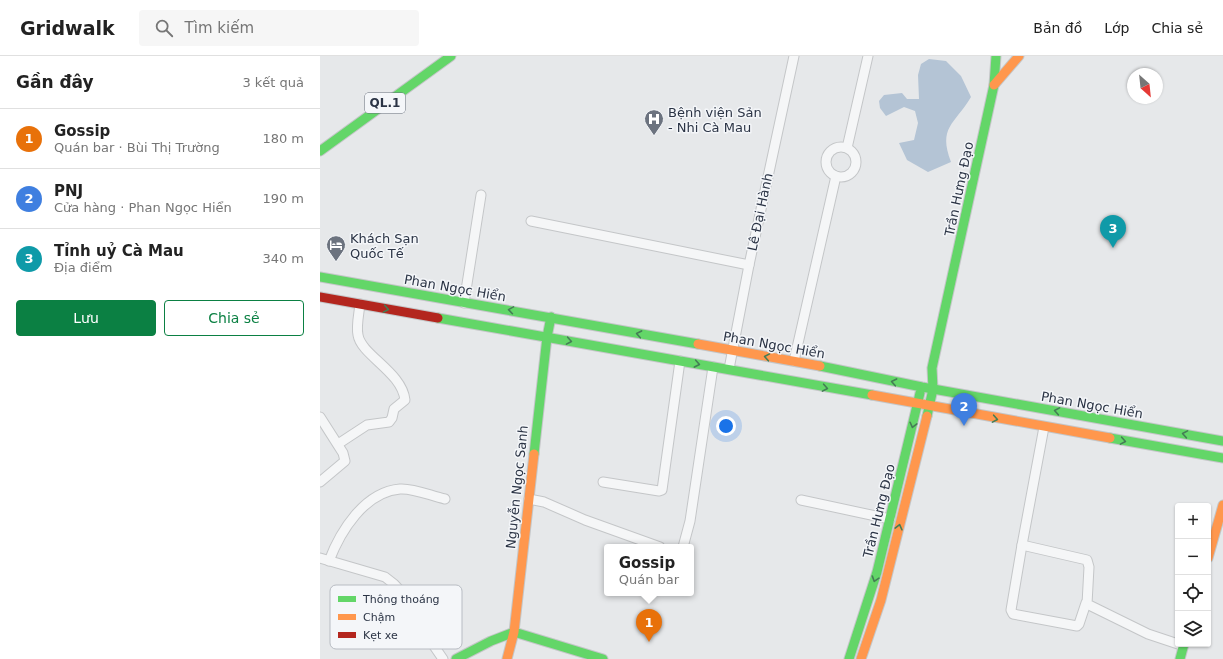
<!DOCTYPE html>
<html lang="vi">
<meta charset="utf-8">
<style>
:root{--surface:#fff;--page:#f6f6f6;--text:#222;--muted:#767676;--line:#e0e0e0;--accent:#0b8043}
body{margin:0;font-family:"DejaVu Sans",sans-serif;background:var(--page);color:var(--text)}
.controls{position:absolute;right:12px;bottom:12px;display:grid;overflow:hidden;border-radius:4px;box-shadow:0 1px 3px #0004}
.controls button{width:36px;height:36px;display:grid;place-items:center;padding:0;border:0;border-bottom:1px solid var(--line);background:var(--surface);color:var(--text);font:20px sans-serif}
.compass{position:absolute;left:807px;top:12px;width:36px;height:36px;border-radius:50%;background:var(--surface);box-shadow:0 1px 3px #0004;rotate:153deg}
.you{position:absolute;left:406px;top:370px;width:14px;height:14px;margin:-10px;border:3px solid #fff;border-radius:50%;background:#1a73e8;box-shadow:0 0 0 6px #1a73e833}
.badge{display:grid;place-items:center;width:26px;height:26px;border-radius:50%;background:var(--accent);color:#fff;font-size:13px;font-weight:700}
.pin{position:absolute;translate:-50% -33px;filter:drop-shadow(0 1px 2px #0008)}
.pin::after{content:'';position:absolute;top:21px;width:14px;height:12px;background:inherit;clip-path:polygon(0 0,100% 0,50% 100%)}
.popup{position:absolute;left:284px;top:488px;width:90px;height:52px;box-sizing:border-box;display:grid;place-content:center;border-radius:4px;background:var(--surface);filter:drop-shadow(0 1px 3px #0005);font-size:13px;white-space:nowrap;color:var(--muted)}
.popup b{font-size:15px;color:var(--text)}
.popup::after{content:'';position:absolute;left:50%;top:100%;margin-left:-8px;border:8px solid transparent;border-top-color:var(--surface)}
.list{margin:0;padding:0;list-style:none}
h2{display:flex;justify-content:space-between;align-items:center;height:52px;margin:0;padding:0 16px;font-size:17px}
h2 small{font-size:13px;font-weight:400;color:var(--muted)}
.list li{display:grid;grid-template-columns:26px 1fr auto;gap:12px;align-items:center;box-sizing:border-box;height:60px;padding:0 16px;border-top:1px solid var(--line)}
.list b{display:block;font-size:15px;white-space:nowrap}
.list p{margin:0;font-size:13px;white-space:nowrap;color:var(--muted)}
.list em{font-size:13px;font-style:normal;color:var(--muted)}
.actions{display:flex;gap:8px;padding:12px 16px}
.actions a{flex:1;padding:9px 0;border:1px solid var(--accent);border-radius:4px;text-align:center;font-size:14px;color:var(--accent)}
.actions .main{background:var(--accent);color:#fff}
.icon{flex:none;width:22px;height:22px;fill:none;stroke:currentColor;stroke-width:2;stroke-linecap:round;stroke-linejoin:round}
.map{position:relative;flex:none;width:903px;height:603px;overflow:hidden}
header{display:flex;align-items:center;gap:24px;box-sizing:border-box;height:56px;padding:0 20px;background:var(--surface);border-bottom:1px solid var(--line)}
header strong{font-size:19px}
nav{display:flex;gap:22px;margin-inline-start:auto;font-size:14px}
.search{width:280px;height:36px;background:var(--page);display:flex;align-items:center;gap:10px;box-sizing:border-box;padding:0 14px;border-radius:4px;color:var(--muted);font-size:15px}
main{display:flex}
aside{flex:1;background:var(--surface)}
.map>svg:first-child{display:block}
.water{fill:#b4c4d5}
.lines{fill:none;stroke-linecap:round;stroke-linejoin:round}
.street-casing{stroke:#c4c6c8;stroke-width:11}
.fast-casing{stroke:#c4c6c8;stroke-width:11}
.slow-casing{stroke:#c4c6c8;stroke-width:11}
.jam-casing{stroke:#c4c6c8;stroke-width:11}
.street{stroke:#f5f6f7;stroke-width:9}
.fast{stroke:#63d668;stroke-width:9}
.slow{stroke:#ff974d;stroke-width:9}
.jam{stroke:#b3261e;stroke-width:9}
.oneway{stroke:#447d55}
.labels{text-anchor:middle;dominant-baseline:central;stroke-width:3;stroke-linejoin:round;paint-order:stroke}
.shield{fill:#f4f6f9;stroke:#676e7b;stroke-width:1}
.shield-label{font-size:12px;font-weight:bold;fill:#2b3445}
.poi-label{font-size:13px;fill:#2b3445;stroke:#f4f6f9;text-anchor:start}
.street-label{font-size:13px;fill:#2b3445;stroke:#f4f6f9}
.key{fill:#f4f6f9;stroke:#b8bcc3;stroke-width:1}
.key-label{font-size:11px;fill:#2b3445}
</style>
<header>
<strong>Gridwalk</strong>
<div class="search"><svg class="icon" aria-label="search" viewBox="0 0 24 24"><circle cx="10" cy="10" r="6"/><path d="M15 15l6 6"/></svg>Tìm kiếm</div>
<nav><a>Bản đồ</a><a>Lớp</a><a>Chia sẻ</a></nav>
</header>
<main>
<aside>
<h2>Gần đây<small>3 kết quả</small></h2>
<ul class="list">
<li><span class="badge" style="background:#e8710a">1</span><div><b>Gossip</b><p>Quán bar · Bùi Thị Trường</p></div><em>180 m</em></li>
<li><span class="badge" style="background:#3f7fe0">2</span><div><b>PNJ</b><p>Cửa hàng · Phan Ngọc Hiển</p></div><em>190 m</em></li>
<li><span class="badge" style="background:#0f9aa8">3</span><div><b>Tỉnh uỷ Cà Mau</b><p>Địa điểm</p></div><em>340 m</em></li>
</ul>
<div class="actions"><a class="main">Lưu</a><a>Chia sẻ</a></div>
</aside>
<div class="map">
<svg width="903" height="603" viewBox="0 0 903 603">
<rect width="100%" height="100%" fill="#e6e8ea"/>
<path class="water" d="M609,3l17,2 15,15 10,21c-17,28 -33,30 -20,65l-23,10 -21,-12 -8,-17 15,-3 4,-17 -3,-12 -11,-4 -18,9 -6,-8 -1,-7 5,-6 18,-2 5,6h12l-1,-24 3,-11z"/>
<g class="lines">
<g class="street-casing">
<g id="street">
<circle cx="521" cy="106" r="15"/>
<polyline points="527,92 548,0"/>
<polyline points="211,165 429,209"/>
<polyline points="144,247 161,139"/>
<polyline points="474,305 516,120"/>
<polyline points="409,313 429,209 474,0"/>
<polyline points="0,361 23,397 25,405 0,426"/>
<polyline points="724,371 702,489 767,504 769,511 767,548 828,578 858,588"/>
<path d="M18,388l29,-19 22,-3 3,-4 2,-9 11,-9c-3,-28 -44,-45 -47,-65 -2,-9 1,-21 2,-31"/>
<polyline points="283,426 339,435 342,434 360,305"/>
<polyline points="209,443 224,446 265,464 340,491"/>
<polyline points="481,444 570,463"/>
<polyline points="702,489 691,554 693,558 757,570 759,568 766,547"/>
<polyline points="363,491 370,465 393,311"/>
<polyline points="0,502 65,521 74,528 88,543 103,574 123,603"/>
<path d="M9,505c11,-29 35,-69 71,-72 14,-1 31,7 45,10"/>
</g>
</g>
<g class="fast-casing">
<g id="fast">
<polyline points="0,95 131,0"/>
<polyline points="0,221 378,288"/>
<polyline points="118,262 552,339"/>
<polyline points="500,310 602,331 903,385"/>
<polyline points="607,360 613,333 612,312 674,29 676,0"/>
<polyline points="790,382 903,402"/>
<polyline points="214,398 227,281 231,261"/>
<polyline points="136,603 171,585 194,576 283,603"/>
<polyline points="529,603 557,516 600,337"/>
<polyline points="860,603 864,588"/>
</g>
</g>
<g class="slow-casing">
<g id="slow">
<polyline points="674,29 699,0"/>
<polyline points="378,288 500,310"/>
<polyline points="552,339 790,382"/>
<polyline points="888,502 903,449"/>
<polyline points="187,603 194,576 214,398"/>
<polyline points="541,603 561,544 607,360"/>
</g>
</g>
<g class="jam-casing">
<polyline id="jam" points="0,241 118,262"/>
</g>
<use href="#street" class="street"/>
<use href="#fast" class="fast"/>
<use href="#slow" class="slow"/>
<use href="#jam" class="jam"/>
</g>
<defs><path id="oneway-chevron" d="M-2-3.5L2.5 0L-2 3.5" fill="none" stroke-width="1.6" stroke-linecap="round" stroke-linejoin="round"/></defs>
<g class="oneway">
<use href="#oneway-chevron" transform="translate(66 253) rotate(10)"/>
<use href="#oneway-chevron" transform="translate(191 254) rotate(-171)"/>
<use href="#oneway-chevron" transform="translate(319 278) rotate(-169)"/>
<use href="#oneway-chevron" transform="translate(249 285) rotate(10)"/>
<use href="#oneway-chevron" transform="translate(447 301) rotate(-170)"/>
<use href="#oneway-chevron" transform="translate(377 308) rotate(11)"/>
<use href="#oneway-chevron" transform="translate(574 326) rotate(-169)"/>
<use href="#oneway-chevron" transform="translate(505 332) rotate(10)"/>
<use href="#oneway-chevron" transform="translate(737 355) rotate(-170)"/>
<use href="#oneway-chevron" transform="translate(675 363) rotate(10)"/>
<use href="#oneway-chevron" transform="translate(593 369) rotate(104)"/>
<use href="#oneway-chevron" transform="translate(865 378) rotate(-170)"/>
<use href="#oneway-chevron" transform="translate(803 385) rotate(10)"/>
<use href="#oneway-chevron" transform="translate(579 471) rotate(-76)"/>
<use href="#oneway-chevron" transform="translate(555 523) rotate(108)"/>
</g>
<defs>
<g id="hospital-pin" transform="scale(1)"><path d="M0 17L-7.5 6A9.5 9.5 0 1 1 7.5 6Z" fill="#6c737f" stroke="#f4f6f9"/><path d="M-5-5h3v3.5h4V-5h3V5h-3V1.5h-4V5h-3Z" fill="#fff"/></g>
<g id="hotel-pin" transform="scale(1)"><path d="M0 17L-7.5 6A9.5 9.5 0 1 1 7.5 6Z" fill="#6c737f" stroke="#f4f6f9"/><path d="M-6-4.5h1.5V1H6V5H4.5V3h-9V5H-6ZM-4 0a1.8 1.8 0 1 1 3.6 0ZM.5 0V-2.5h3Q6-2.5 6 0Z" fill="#fff"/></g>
</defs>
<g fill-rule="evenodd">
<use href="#hospital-pin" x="334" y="63"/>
<use href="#hotel-pin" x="16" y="189"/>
</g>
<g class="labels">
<rect class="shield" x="45" y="37" width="40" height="20" rx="3"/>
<g class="shield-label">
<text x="65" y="47">QL.1</text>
</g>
<g class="poi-label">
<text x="348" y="56">Bệnh viện Sản<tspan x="348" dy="15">- Nhi Cà Mau</tspan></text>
<text x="30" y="182">Khách Sạn<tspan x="30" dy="15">Quốc Tế</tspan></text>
</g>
<g class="street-label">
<text transform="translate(639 133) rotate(-78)">Trần Hưng Đạo</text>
<text transform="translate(440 156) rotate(-78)">Lê Đại Hành</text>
<text transform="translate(135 232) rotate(10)">Phan Ngọc Hiển</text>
<text transform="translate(454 289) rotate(10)">Phan Ngọc Hiển</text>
<text transform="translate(772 349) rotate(10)">Phan Ngọc Hiển</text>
<text transform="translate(197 431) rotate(-84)">Nguyễn Ngọc Sanh</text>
<text transform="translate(559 455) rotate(-76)">Trần Hưng Đạo</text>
</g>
</g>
<rect x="10" y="529" width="132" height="64" rx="6" class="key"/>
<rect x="18" y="540" width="18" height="6" fill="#63d668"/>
<rect x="18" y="558" width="18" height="6" fill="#ff974d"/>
<rect x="18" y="576" width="18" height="6" fill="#b3261e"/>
<g class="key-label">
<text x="43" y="547">Thông thoáng</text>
<text x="43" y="565">Chậm</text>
<text x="43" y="583">Kẹt xe</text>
</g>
</svg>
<div class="controls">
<button>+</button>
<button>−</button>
<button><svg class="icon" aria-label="locate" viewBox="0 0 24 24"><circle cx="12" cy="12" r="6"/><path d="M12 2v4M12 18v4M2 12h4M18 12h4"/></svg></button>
<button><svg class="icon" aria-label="layers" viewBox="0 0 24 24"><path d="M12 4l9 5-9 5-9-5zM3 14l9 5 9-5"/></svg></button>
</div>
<svg class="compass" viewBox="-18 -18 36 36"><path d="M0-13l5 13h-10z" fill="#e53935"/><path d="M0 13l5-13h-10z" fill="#767676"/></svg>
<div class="you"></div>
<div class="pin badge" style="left:329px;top:586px;background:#e8710a">1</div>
<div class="popup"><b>Gossip</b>Quán bar</div>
<div class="pin badge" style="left:644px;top:370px;background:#3f7fe0">2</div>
<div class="pin badge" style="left:793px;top:192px;background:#0f9aa8">3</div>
</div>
</main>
